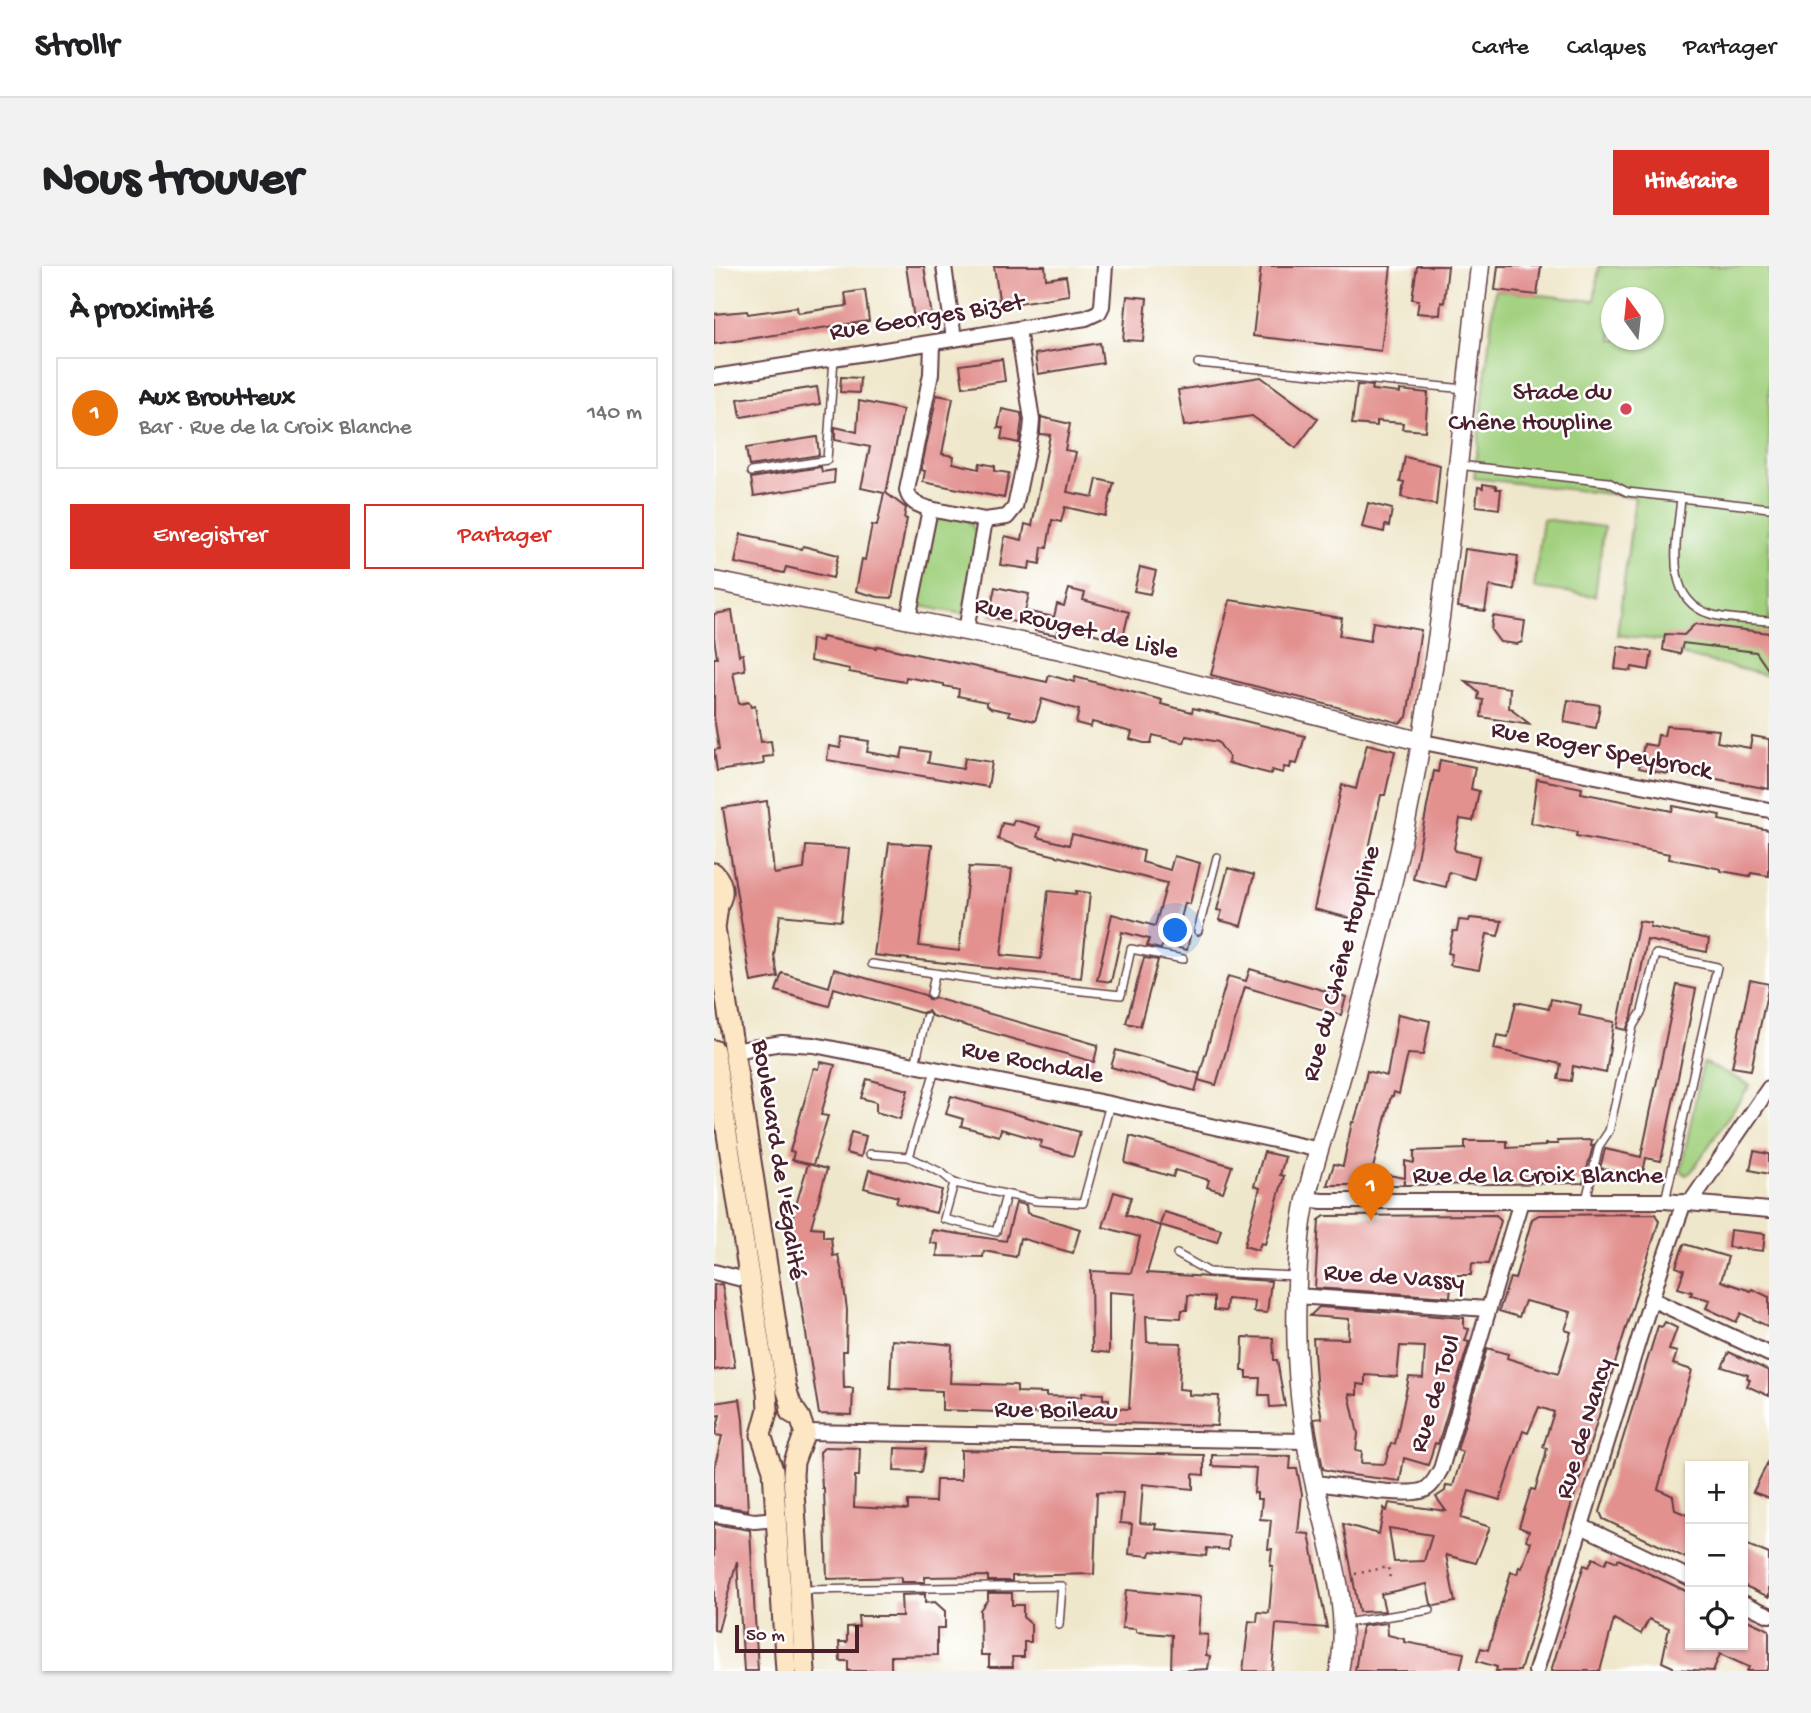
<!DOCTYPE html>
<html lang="fr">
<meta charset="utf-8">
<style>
:root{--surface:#fff;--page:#f2f2f2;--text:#202124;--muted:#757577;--line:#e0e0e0;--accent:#d93025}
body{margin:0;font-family:"Gochi Hand",sans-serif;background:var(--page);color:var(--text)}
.controls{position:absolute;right:21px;bottom:21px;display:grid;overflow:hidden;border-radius:0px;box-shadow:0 2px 5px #0004}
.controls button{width:63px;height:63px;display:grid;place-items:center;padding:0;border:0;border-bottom:2px solid var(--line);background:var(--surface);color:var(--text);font:35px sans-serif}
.compass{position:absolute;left:887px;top:21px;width:63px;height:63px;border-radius:50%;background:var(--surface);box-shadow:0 2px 5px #0004;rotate:345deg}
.scale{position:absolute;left:21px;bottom:18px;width:124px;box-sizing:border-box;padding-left:7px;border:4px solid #4a1f2b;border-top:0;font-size:19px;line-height:24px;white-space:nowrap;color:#4a1f2b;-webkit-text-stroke:5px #fff;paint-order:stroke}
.you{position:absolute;left:462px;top:665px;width:24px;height:24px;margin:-18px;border:5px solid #fff;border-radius:50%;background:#1a73e8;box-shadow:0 0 0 10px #1a73e833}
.badge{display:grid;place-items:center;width:46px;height:46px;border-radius:50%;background:var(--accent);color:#fff;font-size:23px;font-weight:700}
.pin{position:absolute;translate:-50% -58px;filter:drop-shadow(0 2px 4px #0008)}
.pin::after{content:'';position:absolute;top:37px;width:24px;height:21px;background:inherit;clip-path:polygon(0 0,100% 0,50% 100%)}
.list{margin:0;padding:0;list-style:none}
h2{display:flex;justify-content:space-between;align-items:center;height:91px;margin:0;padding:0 28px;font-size:30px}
h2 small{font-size:23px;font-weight:400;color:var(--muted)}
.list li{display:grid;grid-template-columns:46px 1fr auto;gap:21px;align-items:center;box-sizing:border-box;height:112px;margin:0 14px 14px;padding:0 14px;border:2px solid var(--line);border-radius:0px}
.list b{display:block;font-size:26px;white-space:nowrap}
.list p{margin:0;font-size:23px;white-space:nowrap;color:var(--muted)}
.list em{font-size:23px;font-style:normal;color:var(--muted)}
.actions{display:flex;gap:14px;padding:21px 28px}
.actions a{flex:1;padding:16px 0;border:2px solid var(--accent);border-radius:0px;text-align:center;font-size:24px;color:var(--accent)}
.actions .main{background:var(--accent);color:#fff}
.icon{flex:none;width:38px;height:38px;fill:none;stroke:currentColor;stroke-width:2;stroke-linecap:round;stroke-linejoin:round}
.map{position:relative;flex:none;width:1055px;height:1405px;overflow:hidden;border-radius:0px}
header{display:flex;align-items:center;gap:42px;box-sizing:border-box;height:98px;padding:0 35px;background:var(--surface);border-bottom:2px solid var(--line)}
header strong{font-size:33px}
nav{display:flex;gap:38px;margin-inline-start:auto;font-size:24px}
.intro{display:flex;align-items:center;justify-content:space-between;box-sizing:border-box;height:168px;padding:0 42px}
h1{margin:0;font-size:49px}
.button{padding:18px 32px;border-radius:0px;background:var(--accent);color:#fff;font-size:24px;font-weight:700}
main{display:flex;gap:42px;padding:0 42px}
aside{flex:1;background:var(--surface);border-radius:0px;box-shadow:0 2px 5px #0004}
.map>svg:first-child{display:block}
.green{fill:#a1d07e;stroke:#767854;stroke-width:2;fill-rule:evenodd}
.building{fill:#e2918f;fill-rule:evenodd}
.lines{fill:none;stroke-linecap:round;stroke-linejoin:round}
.service-casing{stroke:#633d43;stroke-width:10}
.minor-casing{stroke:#633d43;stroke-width:18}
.tertiary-casing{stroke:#633d43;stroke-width:21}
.secondary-casing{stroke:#633d43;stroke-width:23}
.path{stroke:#633d43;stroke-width:2.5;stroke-dasharray:2 5;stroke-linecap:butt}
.service{stroke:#fff;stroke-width:7}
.minor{stroke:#fff;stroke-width:14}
.tertiary{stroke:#fff;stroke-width:18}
.secondary{stroke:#fce6c4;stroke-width:19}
.poi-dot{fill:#d1495b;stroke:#fff;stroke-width:2.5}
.labels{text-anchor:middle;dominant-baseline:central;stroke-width:5;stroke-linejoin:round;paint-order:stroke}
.street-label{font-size:26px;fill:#4a1f2b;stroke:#fff}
.poi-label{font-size:26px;fill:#4a1f2b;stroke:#fff;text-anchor:end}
</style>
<header>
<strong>Strollr</strong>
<nav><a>Carte</a><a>Calques</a><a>Partager</a></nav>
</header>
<div class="intro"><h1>Nous trouver</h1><a class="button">Itinéraire</a></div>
<main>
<aside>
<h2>À proximité<small></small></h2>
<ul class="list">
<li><span class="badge" style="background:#e8710a">1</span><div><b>Aux Broutteux</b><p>Bar · Rue de la Croix Blanche</p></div><em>140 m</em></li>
</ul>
<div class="actions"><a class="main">Enregistrer</a><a>Partager</a></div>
</aside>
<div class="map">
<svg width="1055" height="1405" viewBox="0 0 1055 1405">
<rect width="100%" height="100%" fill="#fff"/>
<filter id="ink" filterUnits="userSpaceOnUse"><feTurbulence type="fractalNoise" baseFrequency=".0143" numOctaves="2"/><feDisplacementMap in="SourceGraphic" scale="14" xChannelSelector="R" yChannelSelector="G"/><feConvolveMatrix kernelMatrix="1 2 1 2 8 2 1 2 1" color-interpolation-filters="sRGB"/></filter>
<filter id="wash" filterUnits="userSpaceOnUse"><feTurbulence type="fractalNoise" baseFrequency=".00686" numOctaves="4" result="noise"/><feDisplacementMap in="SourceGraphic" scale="28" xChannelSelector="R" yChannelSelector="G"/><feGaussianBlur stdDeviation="1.57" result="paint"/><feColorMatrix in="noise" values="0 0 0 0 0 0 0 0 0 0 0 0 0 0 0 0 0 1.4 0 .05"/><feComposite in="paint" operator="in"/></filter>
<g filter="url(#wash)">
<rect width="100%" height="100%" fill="#efe7cb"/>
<g class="green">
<path d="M885,0h170v410l-98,-24 2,-10 -56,-7 18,-138 -161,-19 21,-188 99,11zM898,32h42v42h-42z"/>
<polygon points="231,251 254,254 264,269 249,348 201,339 217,261 222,255"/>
<polygon points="829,253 890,261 881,330 820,322"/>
<polygon points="989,796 1036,819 977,906 972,909 967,904"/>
</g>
<g id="blocks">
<g class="building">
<polygon points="192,0 210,0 219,57 201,60"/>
<polygon points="280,0 331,0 332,13 352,10 355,29 286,40"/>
<polygon points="547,0 677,0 667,85 539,70"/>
<polygon points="703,0 734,0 730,37 727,36 726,49 703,47 705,34 698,33"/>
<polygon points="784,0 827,0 823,29 781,24"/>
<polygon points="151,24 155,55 0,78 0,48 33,45 34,48 83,41 84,47 117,42 133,40 131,27"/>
<polygon points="413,30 433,32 429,75 409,74"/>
<polygon points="386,77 389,97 324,108 321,88"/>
<polygon points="288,93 291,115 249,121 246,99"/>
<polygon points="127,111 146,112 145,127 126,126"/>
<polygon points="547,111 604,153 582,182 538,150 470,160 464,124"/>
<polygon points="643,119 659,120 658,124 686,127 686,124 714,127 711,165 688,163 689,157 663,155 663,160 638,158"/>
<polygon points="103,121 106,138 27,151 24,133"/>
<polygon points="223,129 239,132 228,188 240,190 239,197 265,203 266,197 281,200 281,205 295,207 290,232 209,216 211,205 207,204"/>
<polygon points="145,135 189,144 172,227 192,242 190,252 193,253 178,332 164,331 142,325 148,293 151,294 158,259 163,260 170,227 147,222 156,181 121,174 121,161 143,166"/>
<polygon points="288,143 307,147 308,154 305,177 287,173 289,162 284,162"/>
<polygon points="327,151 356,158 351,184 362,186 353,226 379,231 383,213 400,217 391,250 351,241 347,256 338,254 333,282 328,281 326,298 316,296 315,303 286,299 291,270 308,274 311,258 318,260 336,169 326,168"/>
<polygon points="103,171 105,189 35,200 32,182"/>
<polygon points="691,191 726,199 722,239 687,231 690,216 686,215"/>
<polygon points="107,201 108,206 121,204 120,217 40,230 37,212"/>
<polygon points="769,218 782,220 782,223 787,223 785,243 762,240 764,221 769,222"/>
<polygon points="654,237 678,243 675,260 671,259 670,266 648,261"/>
<polygon points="27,268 47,272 47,274 88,283 89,280 124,289 119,312 72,301 70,307 21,297"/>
<polygon points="751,283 804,290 800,324 775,320 771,345 744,341"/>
<polygon points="426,301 442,305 436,328 420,325"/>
<polygon points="281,321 315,328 311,345 340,351 343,338 350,340 355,323 371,327 369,334 415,346 408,375 346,359 343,369 321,365 322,360 275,351"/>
<polygon points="516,334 628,352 625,370 656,375 659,356 707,364 693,451 686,457 497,409"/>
<polygon points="18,345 25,389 29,388 31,404 19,406 25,438 35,436 37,441 41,440 47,476 57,475 59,490 49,491 50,498 3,505 0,484 5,483 0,451 0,392 3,392 0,371 0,348"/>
<polygon points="779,350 811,355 808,376 803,378 786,376 777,364"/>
<polygon points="981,358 1055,367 1055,405 1042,386 969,377 966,388 949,384 951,368 970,369"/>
<polygon points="108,371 162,382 163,380 333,416 335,409 360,416 361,411 448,434 447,438 478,446 479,442 591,470 583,498 577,497 576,502 570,501 569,507 558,504 557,508 514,497 515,491 504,476 472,470 470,477 439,469 437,477 430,477 416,473 418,466 378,456 377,461 362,457 365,444 328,433 321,455 295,449 296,446 277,442 273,439 273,436 244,430 245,423 230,420 230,418 192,411 191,416 135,406 136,403 96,395 98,373 107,375"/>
<polygon points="904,380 938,386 935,404 918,401 917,405 901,403"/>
<polygon points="751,415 796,422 795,442 799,443 799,445 817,459 767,451 769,434 764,433 765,427"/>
<polygon points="854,434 886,439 882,462 850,456"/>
<polygon points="952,460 1005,464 1003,476 1036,482 1038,470 1055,473 1055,523 955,504 954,508 925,502 930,478 942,480 944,469 950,470"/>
<polygon points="128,471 155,475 153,486 187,492 189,482 216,486 214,497 237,501 249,503 251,492 278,496 274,521 113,494 115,480 126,482"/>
<polygon points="653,478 681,485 671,529 667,529 657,573 653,594 657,595 643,654 600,643 628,519 642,523"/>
<polygon points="726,494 761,501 757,523 765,525 759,555 746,553 740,582 742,585 765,590 760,613 735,606 732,621 699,613 720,505 724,506"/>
<polygon points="823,513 868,522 867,527 958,545 959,540 1006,549 1005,554 1055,564 1055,610 1037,607 1036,610 1007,605 1007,603 984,598 955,593 956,588 862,570 863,566 817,557"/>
<polygon points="53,535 60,608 90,603 92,580 135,583 127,655 66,649 60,689 64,711 37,716 9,542"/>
<polygon points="300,554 326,561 323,571 355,579 358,568 430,585 428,596 456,604 460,590 486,597 476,638 471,637 463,667 476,670 473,684 449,678 447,683 433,680 435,673 408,666 397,716 383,714 398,648 441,660 453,617 306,581 284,573 288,557 298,559"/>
<polygon points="175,577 218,579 205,680 245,685 255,601 298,603 287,689 327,693 334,625 362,628 362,625 376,627 367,712 160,689"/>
<polygon points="514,602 540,609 527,660 505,654 508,645 503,644"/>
<polygon points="756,652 788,655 784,670 773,668 765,704 736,699 738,688 734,687 739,665 743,665 745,654 755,655"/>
<polygon points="925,655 937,657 936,661 995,673 993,686 933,674 918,750 912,764 903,762"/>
<polygon points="430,692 444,694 426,760 412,757"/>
<polygon points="120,703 211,729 215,734 221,732 384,779 380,796 218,750 214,745 207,747 120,722 115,740 62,725 68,707 115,721"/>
<polygon points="536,703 632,731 627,749 531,721 502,819 484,814 514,710 532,715"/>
<polygon points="1036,714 1055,718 1037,804 1018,801"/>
<polygon points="963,719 982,723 947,895 932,892 928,911 886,902 891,883 927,891"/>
<polygon points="837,733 867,739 865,749 900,756 892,807 859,800 857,815 844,813 847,798 780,783 783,769 794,771 802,736 835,743"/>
<polygon points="684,748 716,755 709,789 694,788 685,828 680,826 679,830 677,830 658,906 691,912 691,895 700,897 700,885 751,883 751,875 793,875 793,882 831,880 831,878 844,878 843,875 878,874 877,880 879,880 869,917 700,919 691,919 691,914 690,919 613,919 620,898 629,900 638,856 640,856 646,837 653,805 673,810"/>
<polygon points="402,784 486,808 481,825 397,801"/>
<polygon points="107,796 121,799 107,849 114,850 99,899 78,894 80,886 76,885 100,802 105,803"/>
<polygon points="153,813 194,824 186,853 162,846 162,836 147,832"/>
<polygon points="237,830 366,866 359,890 326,881 328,875 287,863 285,870 247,860 249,853 232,848"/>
<polygon points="137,866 152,870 147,891 132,887"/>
<polygon points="416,870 518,900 509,926 493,921 495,914 461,904 459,911 411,897"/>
<polygon points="1040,885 1055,888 1055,908 1036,904"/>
<polygon points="550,886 571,891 566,909 570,910 551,978 547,977 544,984 530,980 546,922 540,920"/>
<polygon points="94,898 113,903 97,961 109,962 109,971 117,971 119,990 124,989 128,1006 133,1044 132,1085 129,1085 130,1122 139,1122 138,1149 105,1148 75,963"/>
<polygon points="155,904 228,924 222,947 182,937 184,931 150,922"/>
<polygon points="400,926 417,931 412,949 447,960 433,1007 557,1015 553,1047 540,1046 541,1035 513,1033 512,1045 500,1044 500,1031 474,1029 473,1044 468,1044 467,1052 432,1050 433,1076 467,1077 465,1123 475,1124 475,1129 505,1130 503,1160 340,1155 340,1148 228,1144 228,1125 176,1123 178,1074 222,1077 238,1079 236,1117 301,1119 303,1120 303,1126 332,1127 332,1130 367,1131 368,1127 389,1128 389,1133 395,1133 395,1142 415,1143 422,1028 395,1026 395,1087 378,1085 377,1005 417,1007 426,971 389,961"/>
<polygon points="302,937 312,939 313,947 366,963 359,987 306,972 302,991 270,985 269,991 223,990 224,978 216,977 218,964 292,975"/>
<polygon points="450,946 507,963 503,976 446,959"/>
<path d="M941,948l4,7 -139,450h-24l1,-4 -20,-6 4,-13 7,2 23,-78 6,2 2,-7 3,1 9,-26 -5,-2 3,-9 -10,-4 12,-38 4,1 10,-32 2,-10 -4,-1 11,-35 -15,-5 -11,26 -5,-2 -23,69 -31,-9 -8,27 29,9 -14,36 -30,-8 9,47 -20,4 -4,-2 -4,-20 -46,10 4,17 -26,1 -16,-88 36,10 5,-26 3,3 2,-8 57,8 -10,-14 9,-6 1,-6 7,1 10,-34 -6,-2 30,-102 21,6 -1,4 51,16 13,-42 -6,-2 6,-18 -46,-11 -6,16 -20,-6 11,-33 5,1 17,-60 7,-4zM675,1262l43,7 -8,26 -30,1z"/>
<polygon points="782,949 787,955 774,998 758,997 757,1009 738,1009 736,1031 601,1022 605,954 611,950"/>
<polygon points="1016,964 1051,968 1049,985 1014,981"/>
<polygon points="970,978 1014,991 1007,1015 1037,1025 1038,1023 1055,1031 1055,1061 1027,1047 1022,1056 992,1042 996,1034 977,1029 978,1026 964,1022 970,1004 962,1001"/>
<polygon points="8,1018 21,1101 0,1104 0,1019"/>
<path d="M605,1041l145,11v10l5,1 -4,12 4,1 -31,102 -3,-1 -7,22 -24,-7 -4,23 -57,-7 -20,-5 -9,-50 8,-1 -5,-25 -4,-55 35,1 1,-20 -39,-3zM686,1080l25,1 -2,31 -14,-1 -14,67 -4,-1 -6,21 -24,-1 1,-12 -6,-1 2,-16 -9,-40 8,1v-11l8,1v-10l32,2z"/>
<polygon points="951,1056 963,1062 955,1084 963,1086 959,1098 978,1104 944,1223 959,1230 961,1244 976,1250 976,1294 889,1253 886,1246 944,1060 948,1061"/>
<polygon points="529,1071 559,1072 560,1094 563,1094 571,1140 556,1141 555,1129 545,1129 546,1112 533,1112 533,1105 528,1105"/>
<polygon points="1015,1086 1055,1105 1055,1130 1033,1120 1036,1114 1033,1112 1034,1109 1008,1101"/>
<polygon points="26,1133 29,1154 34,1244 0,1239 0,1203 8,1170 1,1169 6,1149 0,1150 0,1137"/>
<polygon points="111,1181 146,1182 145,1210 141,1210 140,1241 194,1244 194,1235 221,1236 222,1214 247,1214 247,1184 490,1189 490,1209 479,1208 479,1223 429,1218 426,1257 442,1258 441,1263 515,1270 514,1284 493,1282 492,1290 437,1285 436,1290 415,1288 418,1258 406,1257 409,1227 383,1226 380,1308 298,1310 298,1315 274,1315 274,1310 211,1311 211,1316 187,1316 187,1311 113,1313 110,1222 108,1222 106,1186"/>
<polygon points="181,1182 212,1183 208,1206 180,1205"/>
<polygon points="498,1189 577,1190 576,1203 583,1203 588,1228 584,1267 595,1268 613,1362 562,1358 558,1405 529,1405 535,1355 543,1356 544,1346 555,1347 559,1300 556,1300 558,1283 554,1283 557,1254 546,1253 548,1233 543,1233 543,1227 540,1227 542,1202 498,1200"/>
<polygon points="1055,1194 1055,1232 1039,1226"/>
<polygon points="0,1258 36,1264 44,1405 30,1405 23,1295 4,1365 0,1364"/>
<polygon points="1029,1277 1055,1288 1055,1331 1029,1319"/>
<polygon points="879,1292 891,1298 894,1292 903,1296 904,1293 976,1327 976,1379 1029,1379 1029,1352 1055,1364 1055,1399 1052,1405 1033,1405 1035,1401 1006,1388 999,1405 959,1403 959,1401 948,1396 955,1362 935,1353 927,1368 900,1353 886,1405 837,1405 870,1299 875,1301"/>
<polygon points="412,1324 487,1331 484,1368 494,1369 492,1389 496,1390 494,1403 457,1405 458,1369 422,1366 422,1363 408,1362"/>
<polygon points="274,1327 298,1327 298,1339 309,1339 309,1351 317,1358 317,1376 310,1376 310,1391 298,1391 299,1401 275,1401 275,1389 267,1389 266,1344 274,1333"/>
<polygon points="211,1328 211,1337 221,1336 231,1345 231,1362 223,1362 223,1389 177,1390 177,1405 134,1405 134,1395 126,1395 125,1376 133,1376 133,1361 145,1360 144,1350 188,1350 187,1329"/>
<polygon points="673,1357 674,1369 690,1373 690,1376 750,1387 746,1405 641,1405 648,1360"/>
</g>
</g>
</g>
<g filter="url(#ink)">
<use href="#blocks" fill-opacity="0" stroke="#633d43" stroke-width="2"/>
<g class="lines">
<g class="service-casing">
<g id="service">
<polyline points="484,97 751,123"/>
<polyline points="744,199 894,216 913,226 1055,242"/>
<polyline points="37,206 113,194 120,92"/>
<path d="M967,232c-3,37 -20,101 29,116 18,6 40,5 59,7"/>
<polyline points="484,665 503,591"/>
<polyline points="158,698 275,715 407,729 417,683 469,693"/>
<polyline points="217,728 221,708"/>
<polyline points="201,799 212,751"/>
<polyline points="156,888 195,891 228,907 240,917 323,935 369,937 396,838"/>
<polyline points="195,891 221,804"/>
<polyline points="240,917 230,953 282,966 292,929"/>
<polyline points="872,934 885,880 895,865 919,760 928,745 942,688 1003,701 951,935"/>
<polyline points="463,988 495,1006 582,1010"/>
<polyline points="87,1324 348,1320 345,1359"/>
<polyline points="630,1357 716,1344"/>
</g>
</g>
<g class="minor-casing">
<g id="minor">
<polyline points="230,0 240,73"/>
<polyline points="0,111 372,52 385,46 388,40 391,0"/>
<polyline points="216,243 271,254"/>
<path d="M194,353l22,-110c-11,-4 -21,-6 -23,-19l24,-116 1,-31"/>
<polyline points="252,365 271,254 293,251 301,241 317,165 318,154 304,63"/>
<polyline points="709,476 1055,544"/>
<polyline points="19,785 68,777 100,779 396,838 606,884"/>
<polyline points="592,933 608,935 951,935 1055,944"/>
<polyline points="976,937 1055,822"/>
<polyline points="0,1006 36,1015"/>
<polyline points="582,1030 774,1043"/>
<polyline points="937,1033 1055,1088"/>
<polyline points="91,1166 592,1175"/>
<path d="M600,1217c24,2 91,15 110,7 9,-4 12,-13 17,-21l80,-268"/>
<polyline points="0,1248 40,1255 63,1253"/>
<polyline points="867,1260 976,1312"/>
<polyline points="1029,1337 1055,1349"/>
<polyline points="822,1405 947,1002 970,936"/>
</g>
</g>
<g class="tertiary-casing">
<g id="tertiary">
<polyline points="0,315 347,384 709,476"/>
<path d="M625,1405c14,-69 -15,-138 -28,-204 -16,-76 -18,-152 -11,-229 5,-52 24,-103 39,-153 22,-78 44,-157 61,-236 43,-192 57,-388 80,-583"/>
</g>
</g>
<g class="secondary-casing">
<g id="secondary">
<path d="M0,607c11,12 11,25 0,36"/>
<polyline points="4,640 1,662 72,1122 77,1138 86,1152"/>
<polyline points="0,784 53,1126 54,1143 47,1169 59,1204 72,1405"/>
<polyline points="76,1146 86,1152 91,1166 80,1196 79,1209 91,1405"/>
</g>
</g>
<polyline class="path" points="641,1308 674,1301 676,1313"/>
<use href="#service" class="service"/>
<use href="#minor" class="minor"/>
<use href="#tertiary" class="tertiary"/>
<use href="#secondary" class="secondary"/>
</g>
</g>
<circle class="poi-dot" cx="912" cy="143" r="7"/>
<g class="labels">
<g class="street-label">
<text transform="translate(213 53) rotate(-9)">Rue Georges Bizet</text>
<text transform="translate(362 364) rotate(13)">Rue Rouget de Lisle</text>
<text transform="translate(887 486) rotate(11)">Rue Roger Speybrock</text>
<text transform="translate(629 698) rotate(-75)">Rue du Chêne Houpline</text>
<text transform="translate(318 798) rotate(11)">Rue Rochdale</text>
<text transform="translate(63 894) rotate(81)">Boulevard de l'Égalité</text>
<text x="824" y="911">Rue de la Croix Blanche</text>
<text transform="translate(680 1013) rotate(4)">Rue de Vassy</text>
<text transform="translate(723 1128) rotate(-73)">Rue de Toul</text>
<text transform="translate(342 1146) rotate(1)">Rue Boileau</text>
<text transform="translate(872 1163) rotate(-73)">Rue de Nancy</text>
</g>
<g class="poi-label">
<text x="898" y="128">Stade du<tspan x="898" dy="30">Chêne Houpline</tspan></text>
</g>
</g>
</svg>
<div class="controls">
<button>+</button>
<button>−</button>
<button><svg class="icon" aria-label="locate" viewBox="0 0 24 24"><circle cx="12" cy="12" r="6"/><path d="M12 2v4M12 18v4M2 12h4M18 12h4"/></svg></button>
</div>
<svg class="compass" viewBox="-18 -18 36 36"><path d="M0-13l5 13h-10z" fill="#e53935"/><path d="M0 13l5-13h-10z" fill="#757577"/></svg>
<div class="scale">50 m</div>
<div class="you"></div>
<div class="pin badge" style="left:657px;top:955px;background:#e8710a">1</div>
</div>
</main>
